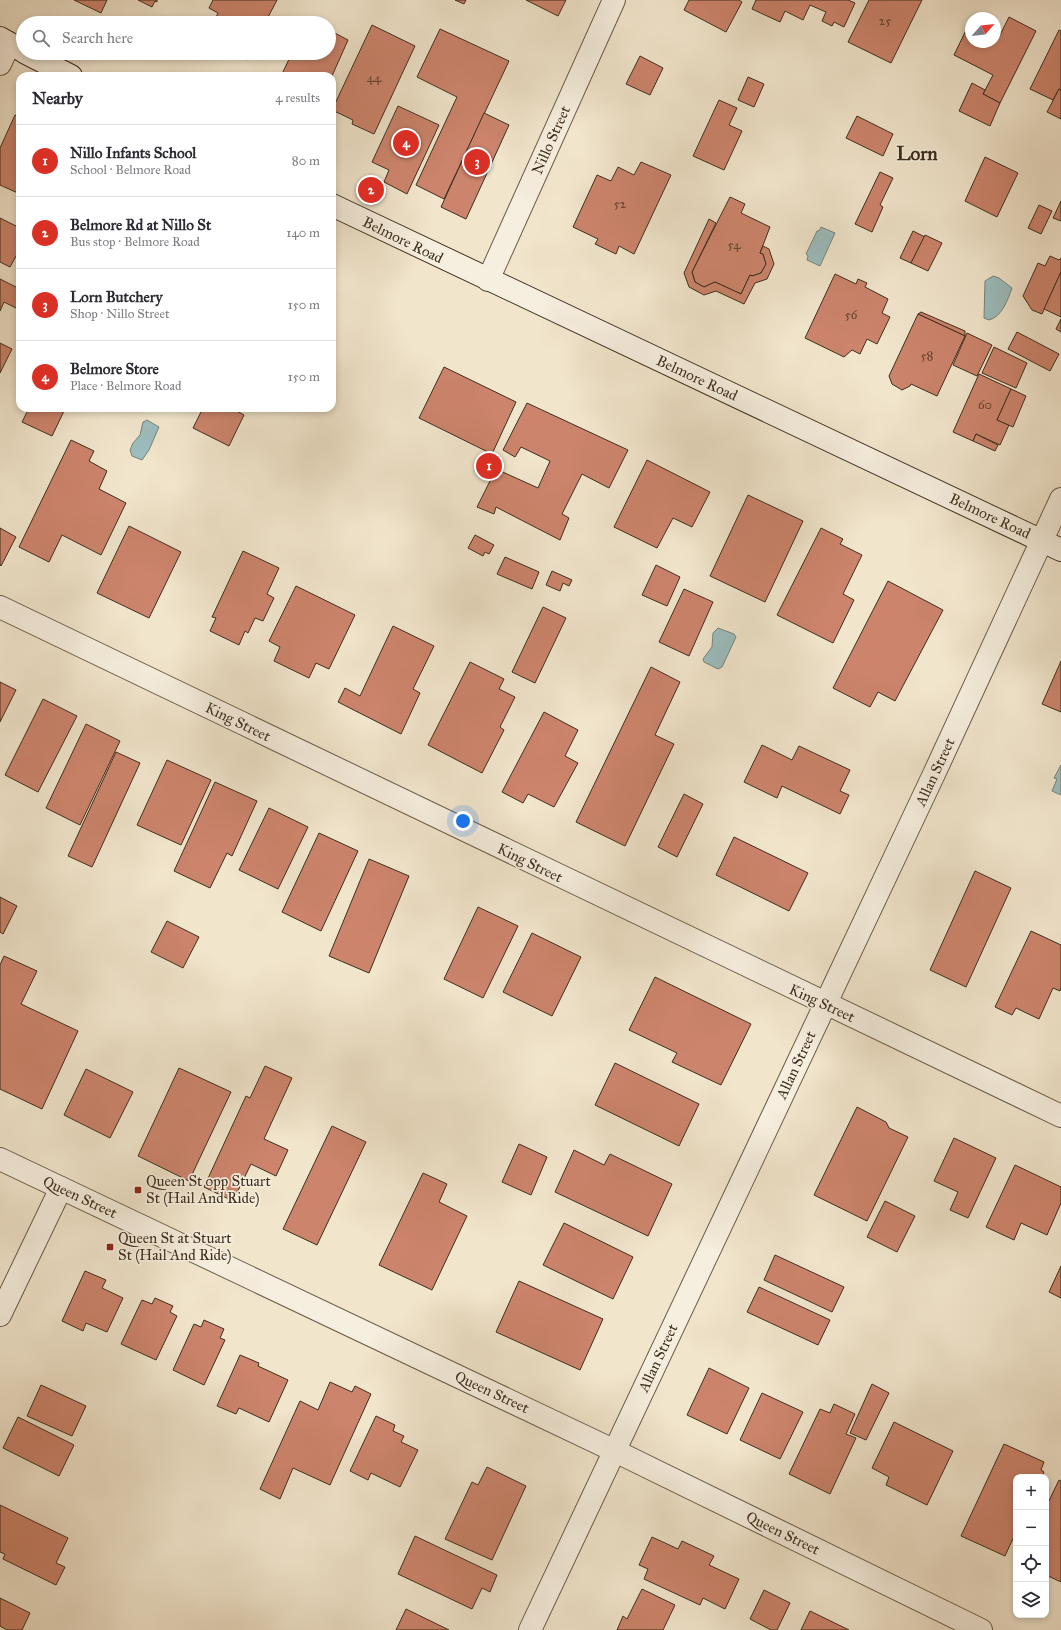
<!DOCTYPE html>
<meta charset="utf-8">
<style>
:root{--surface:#fff;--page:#f7f7f7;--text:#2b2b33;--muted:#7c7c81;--line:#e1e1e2;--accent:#d93025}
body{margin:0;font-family:"IM FELL Great Primer",serif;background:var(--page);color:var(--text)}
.controls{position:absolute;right:12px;bottom:12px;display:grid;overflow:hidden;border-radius:8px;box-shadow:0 2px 6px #0003}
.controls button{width:36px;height:36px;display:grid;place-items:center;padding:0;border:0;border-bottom:1px solid var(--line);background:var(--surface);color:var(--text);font:20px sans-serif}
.compass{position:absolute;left:965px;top:12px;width:36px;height:36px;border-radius:50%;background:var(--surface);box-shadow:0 2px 6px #0003;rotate:63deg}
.you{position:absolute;left:463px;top:821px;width:14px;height:14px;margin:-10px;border:3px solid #fff;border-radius:50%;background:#1a73e8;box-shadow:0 0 0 6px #1a73e833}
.badge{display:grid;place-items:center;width:26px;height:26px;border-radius:50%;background:var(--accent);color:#fff;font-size:13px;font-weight:700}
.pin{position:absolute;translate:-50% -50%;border:2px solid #fff;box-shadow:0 1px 4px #0006}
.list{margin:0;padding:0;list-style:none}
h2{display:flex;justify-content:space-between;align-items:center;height:52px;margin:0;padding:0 16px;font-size:17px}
h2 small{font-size:13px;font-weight:400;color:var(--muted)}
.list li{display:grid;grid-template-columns:26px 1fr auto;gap:12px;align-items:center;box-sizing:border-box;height:72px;padding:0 16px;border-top:1px solid var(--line)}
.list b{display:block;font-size:15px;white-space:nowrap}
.list p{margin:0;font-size:13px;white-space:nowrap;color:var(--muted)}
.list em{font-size:13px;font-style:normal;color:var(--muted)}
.icon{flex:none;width:22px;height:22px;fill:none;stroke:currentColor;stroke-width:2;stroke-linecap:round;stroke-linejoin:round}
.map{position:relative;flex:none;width:1061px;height:1630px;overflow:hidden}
.search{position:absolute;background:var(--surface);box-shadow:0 2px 6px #0003;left:16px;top:16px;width:320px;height:44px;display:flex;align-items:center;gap:10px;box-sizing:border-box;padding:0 14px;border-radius:22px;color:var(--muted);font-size:15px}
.panel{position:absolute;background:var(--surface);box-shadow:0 2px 6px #0003;left:16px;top:72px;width:320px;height:340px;border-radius:12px}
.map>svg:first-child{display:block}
.water{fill:#9cbdbe;stroke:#76847e}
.building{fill:#cc846c;stroke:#3e2f1d}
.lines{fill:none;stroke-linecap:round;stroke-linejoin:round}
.minor-casing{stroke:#6b5c49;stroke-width:24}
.secondary-casing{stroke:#3e2f1d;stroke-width:24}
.minor{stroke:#f6eede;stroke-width:22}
.secondary{stroke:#f6eede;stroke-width:22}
.poi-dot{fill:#8f2418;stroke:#f6eede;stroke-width:1.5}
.labels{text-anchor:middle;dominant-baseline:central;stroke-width:3.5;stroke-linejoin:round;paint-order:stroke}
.number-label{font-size:13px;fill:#624431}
.street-label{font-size:15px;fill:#3e2f1d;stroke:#f6eede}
.poi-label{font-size:15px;fill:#3e2f1d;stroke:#f6eede;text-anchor:start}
.district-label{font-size:19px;font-weight:bold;fill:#3e2f1d;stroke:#f6eede}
</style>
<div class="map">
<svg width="1061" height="1630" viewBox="0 0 1061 1630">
<rect width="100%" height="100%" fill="#f1e5cc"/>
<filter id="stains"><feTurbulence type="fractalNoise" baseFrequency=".005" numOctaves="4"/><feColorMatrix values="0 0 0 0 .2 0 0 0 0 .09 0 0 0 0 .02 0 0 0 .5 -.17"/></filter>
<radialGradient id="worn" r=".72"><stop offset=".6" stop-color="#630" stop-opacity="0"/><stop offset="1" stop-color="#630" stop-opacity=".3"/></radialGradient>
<g class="water">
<polygon points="821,227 835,233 820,266 807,260 808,256 806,254 817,231 819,231"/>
<path d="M993,276l6,2 13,10c-4,11 -10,29 -23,32l-5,-2 1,-37z"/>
<polygon points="147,420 159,427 149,450 142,460 132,456 130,450 133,443 140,435 143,422"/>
<polygon points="718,628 734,634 736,637 722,667 718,669 704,662 703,659 712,647 713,633"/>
<polygon points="1061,765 1061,795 1052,791 1057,779 1054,778"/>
</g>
<g class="building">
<polygon points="74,0 107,0 101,13"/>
<polygon points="138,0 157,0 157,2 155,1 152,7"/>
<polygon points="213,0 277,0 265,23 213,23 218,13 209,8"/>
<polygon points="455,0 466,0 464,4"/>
<polygon points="526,0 566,0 558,16"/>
<polygon points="689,0 739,0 742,2 726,32 684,10"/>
<polygon points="756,0 848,0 855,3 844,27 834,22 832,26 822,21 826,12 810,5 803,20 785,11 780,22 752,9"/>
<polygon points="869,0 922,0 891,63 848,42"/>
<polygon points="1009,17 1036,31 1000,103 983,94 993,75 954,55 970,22 971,42 995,42 995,35 999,37"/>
<polygon points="372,25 415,46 374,134 352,124 353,120 332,110"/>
<polygon points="440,29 509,61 444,199 416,185 457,97 417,77"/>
<polygon points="329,30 348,40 332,76 281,76 292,53 329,53"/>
<polygon points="1059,30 1061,31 1061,90 1059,89 1053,100 1030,89"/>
<polygon points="215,53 228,53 225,58"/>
<polygon points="234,53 265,53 262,59 251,54 247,60"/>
<polygon points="640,56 663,68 650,95 626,84"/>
<polygon points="748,77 764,84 754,107 738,100"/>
<polygon points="972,83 985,90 983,94 1000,103 990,126 959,111"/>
<polygon points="1059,89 1061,90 1061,119 1047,112"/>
<polygon points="719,100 737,108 729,125 742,131 724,170 693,156"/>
<polygon points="398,106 439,125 407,194 384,182 389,170 372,162"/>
<polygon points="484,113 509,125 466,219 441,207"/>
<polygon points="15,115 20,117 20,194 0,185 0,148"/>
<polygon points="857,116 893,134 883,156 846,138"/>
<polygon points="985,157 1018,173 997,217 965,201"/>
<polygon points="641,162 671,175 634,254 619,246 616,254 595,244 598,239 573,227 597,175 611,181 618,167 634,175"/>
<polygon points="880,172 893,178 880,205 883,207 872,232 855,224"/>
<polygon points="730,197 745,204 741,213 770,227 760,253 763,254 766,264 761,273 752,276 750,275 741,294 715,282 704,287 695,282 692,272"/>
<polygon points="1061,201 1061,221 1053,218"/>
<polygon points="1039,205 1052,211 1041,234 1028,228"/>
<polygon points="0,218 20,228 20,249 10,267 0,262"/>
<polygon points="709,219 716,223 692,272 695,282 704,287 715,282 741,294 750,275 752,276 761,273 766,264 763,254 760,253 763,246 769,249 774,264 767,279 755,283 744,304 716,291 704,295 689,287 684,273"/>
<polygon points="913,231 925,237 911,263 900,258"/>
<polygon points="925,235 942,243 928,271 911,263"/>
<polygon points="1050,256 1059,260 1061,258 1061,272 1042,314 1032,310 1023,296 1038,263 1045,266"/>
<polygon points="1061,272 1061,317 1044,309"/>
<polygon points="835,274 856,284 858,279 867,283 865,287 888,299 882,313 890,317 877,344 867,339 860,354 852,350 844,357 805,338"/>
<polygon points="0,279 20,289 20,310 4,302 0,311"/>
<polygon points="921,312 965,331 965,336 918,314"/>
<polygon points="918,314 965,336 937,396 911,384 910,386 902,390 892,384 889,376"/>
<polygon points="1061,319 1061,332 1056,329"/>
<polygon points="1017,332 1059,354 1050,371 1008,349"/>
<polygon points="967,333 992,345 977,376 953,365"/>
<polygon points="0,343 12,349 0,373"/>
<polygon points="994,347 1027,363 1016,388 982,373"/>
<polygon points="444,367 516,402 492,454 419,418"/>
<polygon points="979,374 1011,389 997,420 1009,425 1000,445 976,434 973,441 953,432"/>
<polygon points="1011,389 1026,396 1013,427 997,420"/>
<polygon points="527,403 628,450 609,488 582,474 562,514 569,518 560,540 496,507 494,514 477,507 496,469 538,488 550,461 521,447 515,457 503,450"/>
<polygon points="29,408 58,408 64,411 52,436 22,422"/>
<polygon points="203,408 231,408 244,415 229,446 193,428"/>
<polygon points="976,434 998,445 995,451 973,441"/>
<polygon points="71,440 94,451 89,461 107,471 99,489 126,503 101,555 62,535 49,562 19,547"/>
<polygon points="647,460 710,492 692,527 673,518 657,548 614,527"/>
<polygon points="748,495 803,521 765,602 710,576"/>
<polygon points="129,526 181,552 149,618 97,593"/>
<polygon points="0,528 16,537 1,566 0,565"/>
<polygon points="821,528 843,539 840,544 862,555 843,594 854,600 833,643 777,615"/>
<polygon points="475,535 494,545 489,554 485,552 483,556 468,548"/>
<polygon points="243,551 279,568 267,594 274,598 263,621 255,618 248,633 245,631 239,645 210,631 216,618 212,617"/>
<polygon points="505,557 539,572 532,589 497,574"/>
<polygon points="656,565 680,577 667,606 642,595"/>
<polygon points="552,571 572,580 569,586 563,583 560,591 546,585"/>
<polygon points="888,581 943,610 895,701 878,692 870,707 833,688"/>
<polygon points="296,586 355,615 329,669 316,663 309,678 274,661 280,647 269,641"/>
<polygon points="684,589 713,602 689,656 659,642"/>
<polygon points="543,607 566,618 535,683 512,672"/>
<polygon points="393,626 434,646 413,689 420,693 401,734 338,702 345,688 360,696"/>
<polygon points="1061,661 1061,712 1042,704"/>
<polygon points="470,662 504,679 499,689 515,697 500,727 504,730 482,773 428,745"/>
<polygon points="651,667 680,682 655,735 674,744 625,846 576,822"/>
<polygon points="0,682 16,690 0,722"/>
<polygon points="43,699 77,716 38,792 5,775"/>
<polygon points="544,712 578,730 565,756 578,763 554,807 528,794 523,803 502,792"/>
<polygon points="86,724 120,741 80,825 46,808"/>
<polygon points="762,745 792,760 799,746 850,770 840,791 849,795 840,814 782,786 777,798 744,782"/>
<polygon points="116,752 140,763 92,867 68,856"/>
<polygon points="167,760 211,780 181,845 137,825"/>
<polygon points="215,782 257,801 232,856 227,853 210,888 174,871"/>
<polygon points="684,794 703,804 677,857 658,847"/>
<polygon points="269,808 308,827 278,889 239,870"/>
<polygon points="319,833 358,851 321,931 282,912"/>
<polygon points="734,837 808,873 789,911 716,875"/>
<polygon points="369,859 409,876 369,973 329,956"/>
<polygon points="975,871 1011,888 966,987 930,970"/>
<polygon points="0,897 17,906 3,934 0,932"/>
<polygon points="478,907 518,926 483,998 444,979"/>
<polygon points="167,921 199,937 183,968 151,952"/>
<polygon points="1031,931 1061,945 1061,988 1060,991 1053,988 1039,1019 1016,1008 1012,1015 995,1007"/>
<polygon points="532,933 581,957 552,1016 503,992"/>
<polygon points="4,956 37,971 21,1004 78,1031 42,1109 0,1089 0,965"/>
<polygon points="655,977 751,1024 721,1085 672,1062 677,1053 629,1030"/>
<polygon points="615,1063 699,1104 679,1146 595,1105"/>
<polygon points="265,1066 292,1078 264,1139 288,1150 276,1176 251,1164 233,1201 204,1187 246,1096 250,1098"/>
<polygon points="179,1068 231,1092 189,1181 138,1156"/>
<polygon points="86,1069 133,1092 110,1138 64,1115"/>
<polygon points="857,1107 886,1122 889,1128 908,1137 867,1221 814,1195"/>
<polygon points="332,1126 366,1142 317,1245 283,1229"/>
<polygon points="954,1138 996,1158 968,1218 950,1210 958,1192 934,1181"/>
<polygon points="519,1144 547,1157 531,1195 502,1182"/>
<polygon points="574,1150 604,1165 610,1154 672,1184 648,1236 555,1192"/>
<polygon points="1015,1165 1061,1187 1061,1203 1047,1235 1021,1223 1014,1240 986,1227"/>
<polygon points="423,1173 447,1184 439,1202 467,1216 432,1290 379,1265"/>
<polygon points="885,1201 915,1216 897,1252 867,1237"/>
<polygon points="564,1223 633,1257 613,1299 543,1265"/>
<polygon points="775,1255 844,1287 832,1312 764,1280"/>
<polygon points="1061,1266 1061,1298 1049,1292"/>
<polygon points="85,1271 106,1280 102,1288 123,1298 107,1332 86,1323 83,1331 62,1321"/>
<polygon points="519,1281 603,1319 580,1370 496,1332"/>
<polygon points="759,1287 830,1320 818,1345 747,1312"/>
<polygon points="155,1298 173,1306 170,1312 177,1316 156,1360 121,1344 142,1300 152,1304"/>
<polygon points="204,1320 224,1329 220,1338 225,1340 204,1385 173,1370 194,1324 201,1327"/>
<polygon points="240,1355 259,1363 258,1366 288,1380 269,1422 239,1408 236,1414 217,1406"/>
<polygon points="709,1368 749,1388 727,1434 687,1415"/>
<polygon points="330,1382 352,1392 355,1386 371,1394 330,1485 293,1468 280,1499 260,1489 300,1401 318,1410"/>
<polygon points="872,1384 889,1393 866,1440 850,1433"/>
<polygon points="41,1385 86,1406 72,1436 27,1416"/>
<polygon points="762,1393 803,1412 780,1459 740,1440"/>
<polygon points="834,1404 855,1414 846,1434 856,1438 830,1494 789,1474 820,1409 830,1413"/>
<polygon points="376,1416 395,1425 393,1431 404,1436 401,1442 418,1450 400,1487 371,1473 368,1480 350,1471"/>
<polygon points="18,1417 74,1445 59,1476 3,1448"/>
<polygon points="894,1422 953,1451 927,1505 886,1485 889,1477 872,1468"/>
<polygon points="1004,1444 1044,1462 1041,1470 1044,1472 1042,1477 1016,1477 1016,1532 1005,1556 961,1536"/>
<polygon points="487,1467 526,1486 492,1560 445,1539 472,1482 478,1485"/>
<polygon points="1059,1480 1061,1481 1061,1582 1046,1575 1046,1507"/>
<polygon points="0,1505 68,1538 56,1563 65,1567 56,1585 3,1559 5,1554 0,1552"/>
<polygon points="415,1536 497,1575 490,1592 482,1588 472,1609 398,1574"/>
<polygon points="652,1537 678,1549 682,1541 714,1556 709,1565 739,1579 725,1609 703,1598 700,1605 644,1579 648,1569 639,1565"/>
<polygon points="642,1589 675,1605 663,1630 617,1630 623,1616 627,1619"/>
<polygon points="764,1590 790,1603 777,1630 771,1630 750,1619"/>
<polygon points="0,1598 30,1613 22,1630 7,1630 0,1626"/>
<polygon points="406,1609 449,1630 396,1630"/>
<polygon points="810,1611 849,1630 801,1630"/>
</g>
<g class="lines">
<g class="minor-casing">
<g id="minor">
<polyline points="0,64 9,44"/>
<polyline points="488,280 614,0"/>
<polyline points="0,607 1061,1116"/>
<polyline points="0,1159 615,1451 981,1630"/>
<polyline points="0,1315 61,1188"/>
<polyline points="530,1630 934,774 1061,499"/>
</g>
</g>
<g class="secondary-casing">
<g id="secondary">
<polyline points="0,38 23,51"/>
<polyline points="26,53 71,76"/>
<polyline points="332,205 1061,550"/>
</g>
</g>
<use href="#minor" class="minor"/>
<use href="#secondary" class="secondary"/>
</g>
<g class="poi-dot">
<rect x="134" y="1186" width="8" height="8" rx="2"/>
<rect x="106" y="1243" width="8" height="8" rx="2"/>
</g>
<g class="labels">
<g class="number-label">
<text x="885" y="21">25</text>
<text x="374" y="78">44</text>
<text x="620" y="204">52</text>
<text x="734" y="245">54</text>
<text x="851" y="315">56</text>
<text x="927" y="356">58</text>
<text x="985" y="405">60</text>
</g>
<g class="street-label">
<text transform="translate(551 140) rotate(-66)">Nillo Street</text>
<text transform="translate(403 240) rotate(26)">Belmore Road</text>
<text transform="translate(697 378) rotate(25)">Belmore Road</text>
<text transform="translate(990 516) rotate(25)">Belmore Road</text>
<text transform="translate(238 722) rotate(26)">King Street</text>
<text transform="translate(935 772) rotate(-65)">Allan Street</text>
<text transform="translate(530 863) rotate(26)">King Street</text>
<text transform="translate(822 1003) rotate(25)">King Street</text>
<text transform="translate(796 1065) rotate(-65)">Allan Street</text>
<text transform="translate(80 1197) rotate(25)">Queen Street</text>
<text transform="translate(658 1358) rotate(-65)">Allan Street</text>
<text transform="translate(492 1392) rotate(25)">Queen Street</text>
<text transform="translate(783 1533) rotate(26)">Queen Street</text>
</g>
<g class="poi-label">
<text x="146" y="1181">Queen St opp Stuart<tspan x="146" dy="17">St (Hail And Ride)</tspan></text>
<text x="118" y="1238">Queen St at Stuart<tspan x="118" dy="17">St (Hail And Ride)</tspan></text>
</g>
<g class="district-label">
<text x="917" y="153">Lorn</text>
</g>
</g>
<rect width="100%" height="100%" filter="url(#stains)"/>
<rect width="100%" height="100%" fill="url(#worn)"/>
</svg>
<div class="controls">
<button>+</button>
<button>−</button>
<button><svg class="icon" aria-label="locate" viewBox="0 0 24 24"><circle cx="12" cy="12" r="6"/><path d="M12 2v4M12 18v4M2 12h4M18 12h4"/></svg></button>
<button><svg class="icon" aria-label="layers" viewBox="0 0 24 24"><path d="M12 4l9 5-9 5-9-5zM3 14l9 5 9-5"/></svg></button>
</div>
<svg class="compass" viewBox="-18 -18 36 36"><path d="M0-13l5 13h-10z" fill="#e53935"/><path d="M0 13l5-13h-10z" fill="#7c7c81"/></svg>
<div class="you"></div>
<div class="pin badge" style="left:489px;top:466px">1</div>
<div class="pin badge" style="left:371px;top:190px">2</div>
<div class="pin badge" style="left:477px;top:162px">3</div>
<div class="pin badge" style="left:406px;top:143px">4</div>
<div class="search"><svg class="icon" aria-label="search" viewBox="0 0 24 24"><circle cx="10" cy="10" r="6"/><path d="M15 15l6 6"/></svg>Search here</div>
<section class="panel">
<h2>Nearby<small>4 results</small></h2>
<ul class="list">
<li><span class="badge">1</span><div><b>Nillo Infants School</b><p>School · Belmore Road</p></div><em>80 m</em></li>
<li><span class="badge">2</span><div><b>Belmore Rd at Nillo St</b><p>Bus stop · Belmore Road</p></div><em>140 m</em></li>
<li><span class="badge">3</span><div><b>Lorn Butchery</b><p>Shop · Nillo Street</p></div><em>150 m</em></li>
<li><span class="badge">4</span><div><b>Belmore Store</b><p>Place · Belmore Road</p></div><em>150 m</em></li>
</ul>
</section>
</div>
